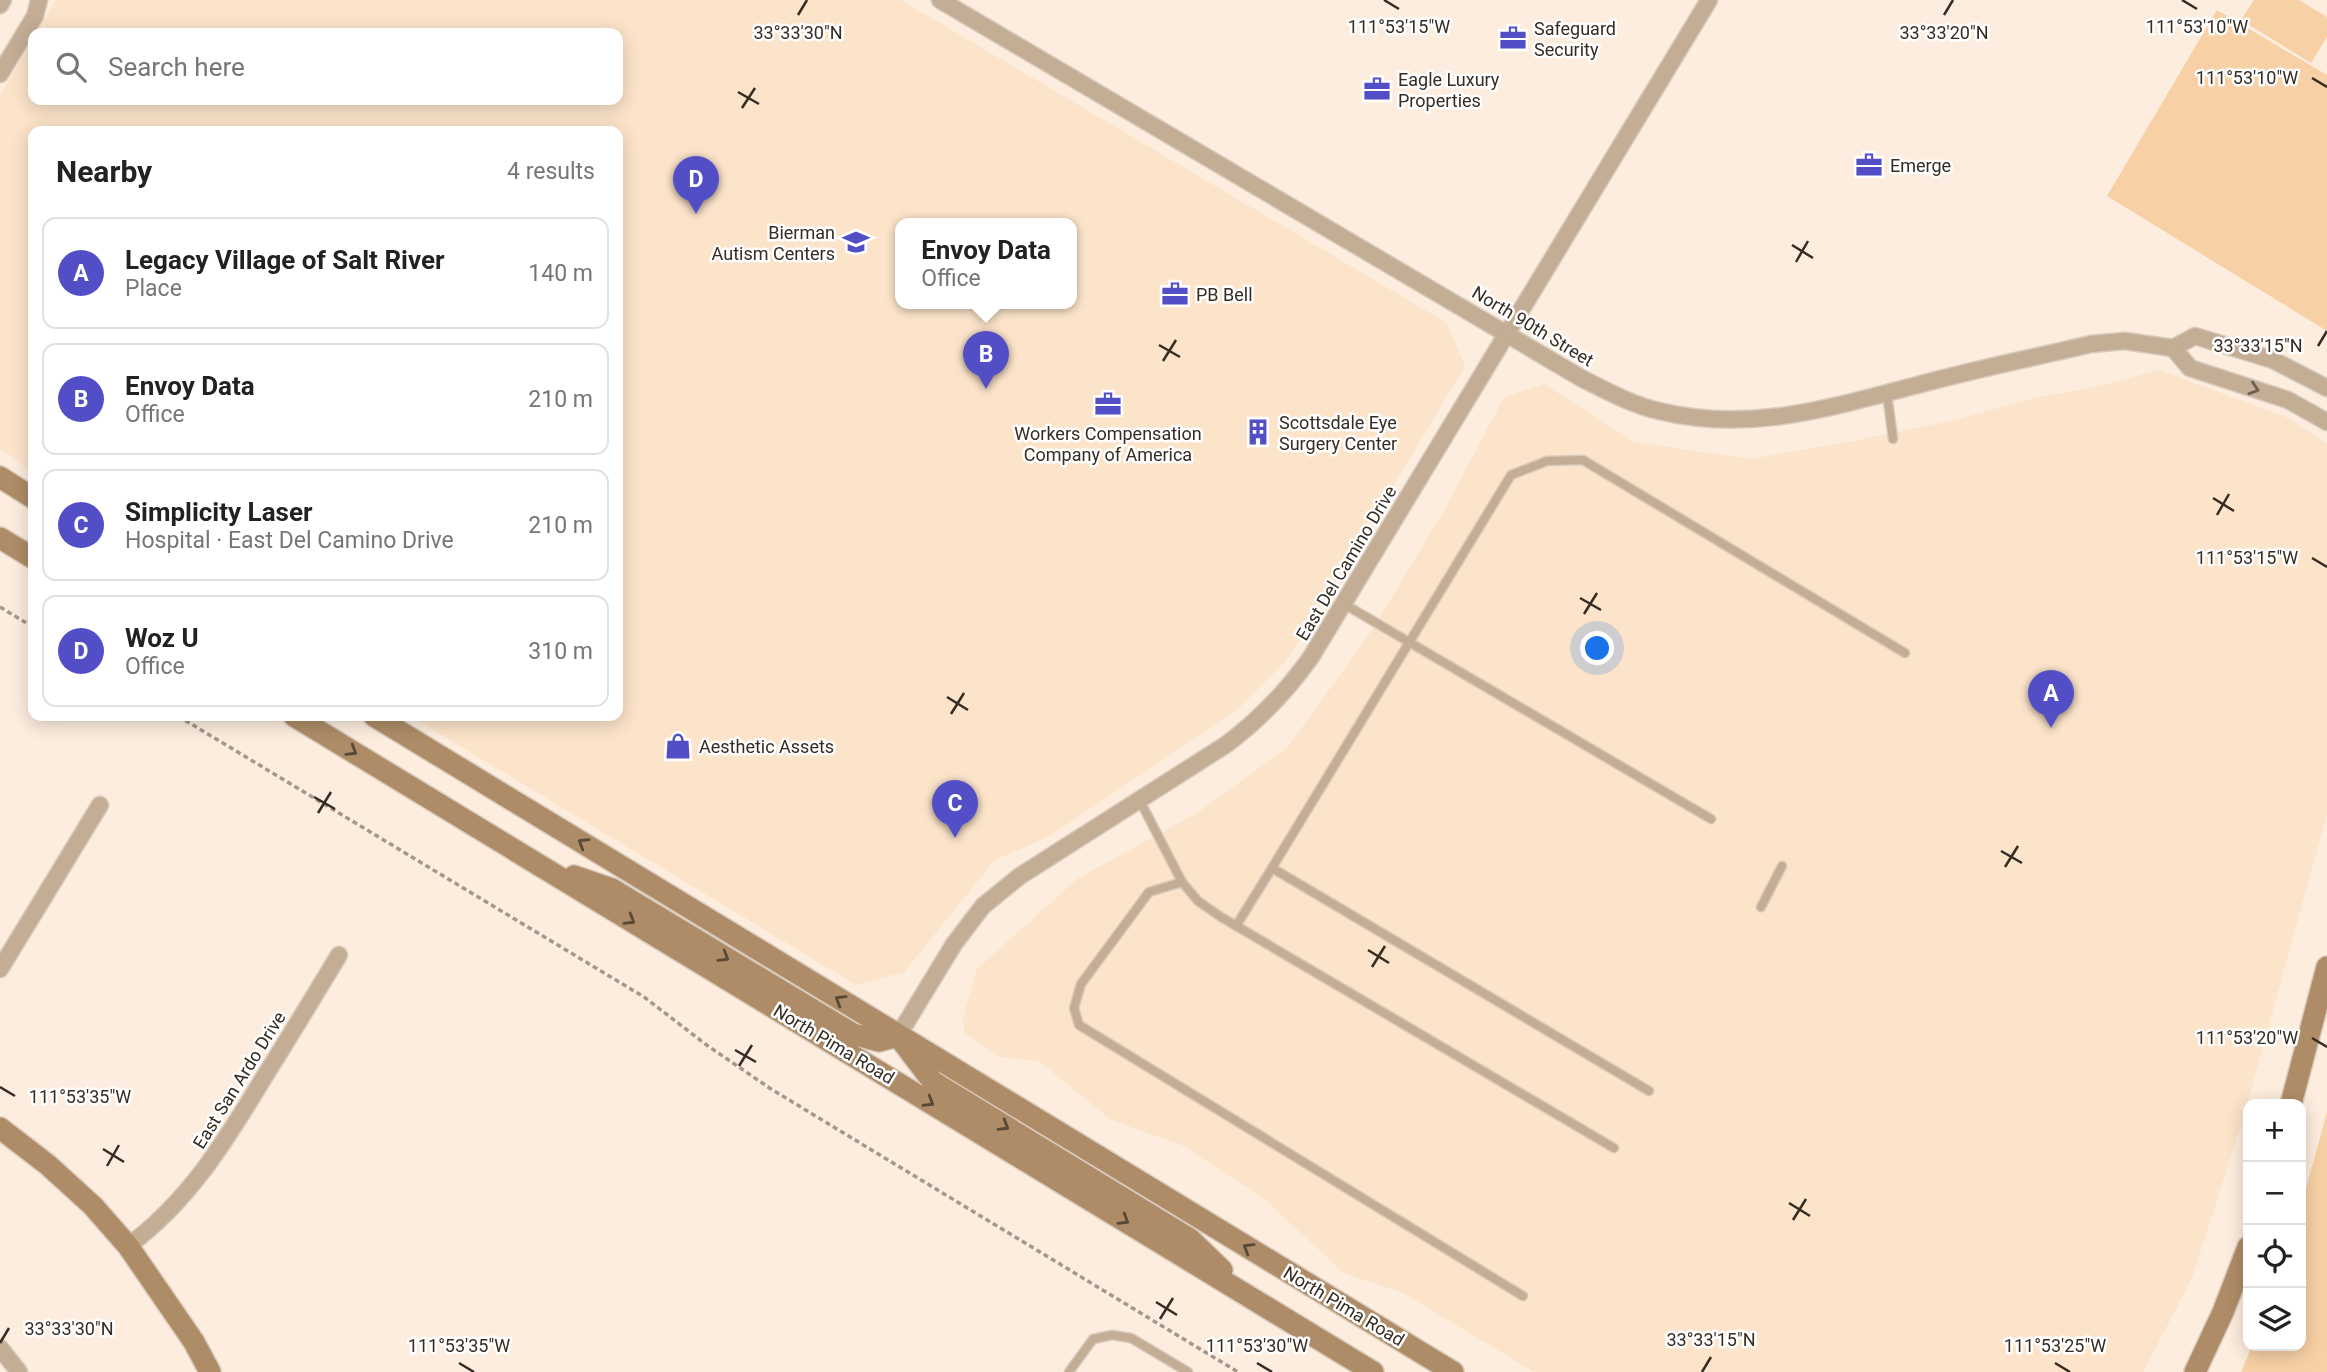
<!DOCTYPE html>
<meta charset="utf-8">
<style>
:root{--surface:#fff;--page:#f6f6f6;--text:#222;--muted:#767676;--line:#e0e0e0;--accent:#524fc6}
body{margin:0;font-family:Roboto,sans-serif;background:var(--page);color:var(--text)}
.controls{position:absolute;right:21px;bottom:21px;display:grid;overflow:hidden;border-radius:14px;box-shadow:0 4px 18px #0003}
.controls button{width:63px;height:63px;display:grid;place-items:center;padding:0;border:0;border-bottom:2px solid var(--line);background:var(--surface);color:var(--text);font:35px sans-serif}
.you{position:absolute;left:1598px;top:649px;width:24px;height:24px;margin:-18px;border:5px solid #fff;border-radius:50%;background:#1a73e8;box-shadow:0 0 0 10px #1a73e833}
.badge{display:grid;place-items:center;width:46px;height:46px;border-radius:50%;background:var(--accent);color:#fff;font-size:23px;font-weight:700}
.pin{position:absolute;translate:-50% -58px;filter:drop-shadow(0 2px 4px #0008)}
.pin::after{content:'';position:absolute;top:37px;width:24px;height:21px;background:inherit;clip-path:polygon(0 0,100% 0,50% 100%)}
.popup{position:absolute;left:895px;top:218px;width:182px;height:91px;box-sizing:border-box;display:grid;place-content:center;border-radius:14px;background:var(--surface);filter:drop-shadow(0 2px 5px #0005);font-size:23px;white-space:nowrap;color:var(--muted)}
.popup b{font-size:26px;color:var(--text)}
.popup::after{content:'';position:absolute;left:50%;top:100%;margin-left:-14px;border:14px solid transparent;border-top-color:var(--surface)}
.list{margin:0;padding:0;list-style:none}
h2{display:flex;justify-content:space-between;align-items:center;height:91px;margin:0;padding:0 28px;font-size:30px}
h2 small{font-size:23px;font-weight:400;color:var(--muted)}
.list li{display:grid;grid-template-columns:46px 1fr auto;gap:21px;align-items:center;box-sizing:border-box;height:112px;margin:0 14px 14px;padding:0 14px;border:2px solid var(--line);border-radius:14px}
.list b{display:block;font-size:26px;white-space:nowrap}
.list p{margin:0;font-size:23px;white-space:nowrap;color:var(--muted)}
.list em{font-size:23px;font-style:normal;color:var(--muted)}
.icon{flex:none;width:38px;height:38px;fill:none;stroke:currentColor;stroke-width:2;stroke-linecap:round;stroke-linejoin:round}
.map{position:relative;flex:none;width:2327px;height:1372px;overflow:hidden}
.search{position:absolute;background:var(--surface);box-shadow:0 4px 18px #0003;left:28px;top:28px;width:595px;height:77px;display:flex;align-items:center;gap:18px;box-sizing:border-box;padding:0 24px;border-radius:14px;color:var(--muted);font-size:26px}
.panel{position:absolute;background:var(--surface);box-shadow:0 4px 18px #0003;left:28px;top:126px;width:595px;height:595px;border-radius:14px}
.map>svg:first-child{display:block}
.built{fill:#fce4ca;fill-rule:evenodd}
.green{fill:#f8d0a5}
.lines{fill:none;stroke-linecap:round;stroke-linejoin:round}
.lane-casing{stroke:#d8cabc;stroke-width:11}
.street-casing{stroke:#d8cabc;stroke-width:19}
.secondary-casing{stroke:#d8cabc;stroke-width:24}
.path{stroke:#a4978b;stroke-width:3.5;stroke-dasharray:5 3.5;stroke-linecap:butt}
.lane{stroke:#c4ad95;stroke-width:8}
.street{stroke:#c4ad95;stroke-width:16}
.secondary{stroke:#ae8c67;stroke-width:21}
.oneway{stroke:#6e6050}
.oneway2{stroke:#594937}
.ticks{fill:none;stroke:#352c22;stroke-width:2.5}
.labels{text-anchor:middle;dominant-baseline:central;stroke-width:5;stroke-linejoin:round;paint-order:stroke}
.poi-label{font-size:18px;fill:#352c22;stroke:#fff;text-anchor:start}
.street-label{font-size:18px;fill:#352c22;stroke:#fff}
.ticks-label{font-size:18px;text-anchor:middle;fill:#352c22;stroke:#fff;stroke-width:5;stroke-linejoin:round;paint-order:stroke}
</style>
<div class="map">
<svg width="2327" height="1372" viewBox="0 0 2327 1372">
<rect width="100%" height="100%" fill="#fcedde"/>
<g class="built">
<path d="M56,0h845l546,323 18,43 -162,270 -20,28 -46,46 -189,127 -53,23 -91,112 -48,13 -446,-269h208v-585h-585v340l-33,-22v-353l33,-58v62h585v-67h-582zM900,223h172v80h-172z"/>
<polygon points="2159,370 2286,417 2327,444 2327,814 2243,1119 2192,1278 2143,1372 1534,1372 1403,1293 1344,1273 1263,1198 1182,1145 1111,1120 1039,1061 999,1057 964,1032 963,1018 977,969 1077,879 1197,813 1288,747 1372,630 1445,509 1504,397 1544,384 1634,442 1751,459 1858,440 1955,420 2034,398 2099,386"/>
</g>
<g class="green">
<polygon points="2254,0 2299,0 2327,17 2327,37 2311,63 2241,20"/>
<polygon points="2217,10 2327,75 2327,331 2107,196"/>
<polygon points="2327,1112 2327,1372 2241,1372 2252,1346 2301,1346 2301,1207"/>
</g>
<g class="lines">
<g class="lane-casing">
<g id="lane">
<polyline points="1887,393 1893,439"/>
<polyline points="1344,604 1711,819"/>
<polyline points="1140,801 1182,882"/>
<polyline points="1761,907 1782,866"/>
<polyline points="1236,926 1272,868"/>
<polyline points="1649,1091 1272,868 1511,475 1547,461 1583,460 1905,653"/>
<polyline points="1523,1296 1079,1025 1074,1008 1081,984 1149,892 1182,882 1198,901 1221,917 1614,1148"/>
<polyline points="1069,1372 1093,1339 1112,1335 1131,1338 1188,1372"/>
</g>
</g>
<g class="street-casing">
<g id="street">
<path d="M940,0l641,378c24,12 51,27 78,33 94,23 176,-5 266,-28 55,-15 111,-26 166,-39l34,-3 48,7 22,-12 78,24 54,28"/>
<polyline points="0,5 3,0"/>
<polyline points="0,74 35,16 39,0"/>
<polyline points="2173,348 2190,368 2288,400 2327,422"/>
<polyline points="0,969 100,805"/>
<path d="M898,1036l56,-92 29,-38 37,-30 207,-132c33,-25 60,-53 84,-87l398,-657"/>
<path d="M128,1246c60,-44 97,-104 135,-167 26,-41 51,-83 76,-124"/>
<polyline points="0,1348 19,1372"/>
</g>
</g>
<g class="secondary-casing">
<g id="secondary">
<polyline points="0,477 33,498"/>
<polyline points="0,538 33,558"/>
<polyline points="294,716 1373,1372"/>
<polyline points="374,716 1453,1372"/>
<polyline points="574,876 612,889 853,1034 879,1041 898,1036"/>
<polyline points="901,1040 933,1082 1190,1239 1222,1270"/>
<polyline points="2291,1104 2327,967"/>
<polyline points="0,1128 48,1165 93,1206 128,1246 194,1342 210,1372"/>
<polyline points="2195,1372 2223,1312 2248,1247"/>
</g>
</g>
<g class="path">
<polyline points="0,607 33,627"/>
<polyline points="178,716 644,997 708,1046 771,1089 1238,1372"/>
</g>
<use href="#lane" class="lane"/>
<use href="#street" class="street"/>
<use href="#secondary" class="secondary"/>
</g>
<defs><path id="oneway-chevron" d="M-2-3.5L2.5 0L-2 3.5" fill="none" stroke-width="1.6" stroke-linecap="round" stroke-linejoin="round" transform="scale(1.75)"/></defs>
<use class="oneway" href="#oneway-chevron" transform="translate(2254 389) rotate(18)"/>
<g class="oneway2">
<use href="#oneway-chevron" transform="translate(352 751) rotate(31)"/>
<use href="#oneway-chevron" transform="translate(583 843) rotate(-149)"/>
<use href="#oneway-chevron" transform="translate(630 920) rotate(31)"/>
<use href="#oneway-chevron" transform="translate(724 957) rotate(31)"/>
<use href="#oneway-chevron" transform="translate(840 1000) rotate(-149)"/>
<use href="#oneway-chevron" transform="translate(929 1102) rotate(31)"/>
<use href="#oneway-chevron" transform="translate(1004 1126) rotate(31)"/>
<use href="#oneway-chevron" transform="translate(1124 1220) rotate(31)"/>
<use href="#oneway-chevron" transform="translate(1248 1248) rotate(-149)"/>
</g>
<path class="ticks" d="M1384,0l15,9M2182,0l15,9M798,15l9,-15M1944,15l9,-15M2312,78l15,9M738,92l21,12M742,108l13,-20M1792,245l21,13M1796,262l12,-21M1159,345l21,12M2318,346l9,-15M1163,361l13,-21M2213,498l21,13M2217,515l12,-21M2312,558l15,9M1580,598l21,12M1584,614l13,-21M947,697l21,13M951,714l13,-21M314,797l21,12M318,813l13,-21M2001,851l21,12M2005,867l13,-21M1368,950l21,13M1372,967l13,-21M2312,1038l15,9M735,1050l21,12M739,1066l13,-21M0,1087l15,9M103,1149l21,13M107,1166l12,-21M1789,1203l21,13M1793,1220l13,-21M1156,1302l21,13M1160,1319l13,-21M0,1343l9,-15M459,1363l15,9M1257,1363l15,9M2055,1363l15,9M1702,1372l9,-15"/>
<defs>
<g id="office-bare" transform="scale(2.1)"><path d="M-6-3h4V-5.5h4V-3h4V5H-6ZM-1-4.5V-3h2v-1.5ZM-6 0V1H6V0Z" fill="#524fc6" stroke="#fff" stroke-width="2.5" paint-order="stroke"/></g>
<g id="school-bare" transform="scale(2.1)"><path d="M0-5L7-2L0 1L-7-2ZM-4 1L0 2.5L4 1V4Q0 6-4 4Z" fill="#524fc6" stroke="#fff" stroke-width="2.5" paint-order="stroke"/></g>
<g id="building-bare" transform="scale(2.1)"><path d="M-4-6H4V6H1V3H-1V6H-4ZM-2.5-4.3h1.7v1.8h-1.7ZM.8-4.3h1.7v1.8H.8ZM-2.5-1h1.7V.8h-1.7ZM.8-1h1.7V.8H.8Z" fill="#524fc6" stroke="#fff" stroke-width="2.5" paint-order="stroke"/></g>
<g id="shop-bare" transform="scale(2.1)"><path d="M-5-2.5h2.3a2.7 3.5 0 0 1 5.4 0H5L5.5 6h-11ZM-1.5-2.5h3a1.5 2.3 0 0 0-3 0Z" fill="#524fc6" stroke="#fff" stroke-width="2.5" paint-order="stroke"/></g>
</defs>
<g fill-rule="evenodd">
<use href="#office-bare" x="1513" y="38"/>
<use href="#office-bare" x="1377" y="89"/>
<use href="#office-bare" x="1869" y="165"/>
<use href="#school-bare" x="856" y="242"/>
<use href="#office-bare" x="1175" y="294"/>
<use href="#office-bare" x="1108" y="404"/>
<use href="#building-bare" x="1258" y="432"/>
<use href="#shop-bare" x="678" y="746"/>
</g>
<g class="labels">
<g class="poi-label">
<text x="1534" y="28">Safeguard<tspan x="1534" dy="21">Security</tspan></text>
<text x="1398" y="79">Eagle Luxury<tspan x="1398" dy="21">Properties</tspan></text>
<text x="1890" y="165">Emerge</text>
<text x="835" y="232" text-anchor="end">Bierman<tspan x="835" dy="21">Autism Centers</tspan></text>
<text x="1196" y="294">PB Bell</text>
<text x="1279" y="422">Scottsdale Eye<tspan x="1279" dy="21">Surgery Center</tspan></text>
<text x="1108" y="433" text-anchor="middle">Workers Compensation<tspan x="1108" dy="21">Company of America</tspan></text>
<text x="699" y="746">Aesthetic Assets</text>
</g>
<g class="street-label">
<text transform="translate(1533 326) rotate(31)">North 90th Street</text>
<text transform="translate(1346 563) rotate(-59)">East Del Camino Drive</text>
<text transform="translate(834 1044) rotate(31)">North Pima Road</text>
<text transform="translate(239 1080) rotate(-58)">East San Ardo Drive</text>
<text transform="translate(1344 1306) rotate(31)">North Pima Road</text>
</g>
</g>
<g class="ticks-label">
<text x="2197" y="33">111°53'10"W</text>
<text x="1399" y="33">111°53'15"W</text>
<text x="798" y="39">33°33'30"N</text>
<text x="1944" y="39">33°33'20"N</text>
<text x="2247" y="84">111°53'10"W</text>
<text x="2258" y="352">33°33'15"N</text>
<text x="2247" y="564">111°53'15"W</text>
<text x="2247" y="1044">111°53'20"W</text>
<text x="80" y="1103">111°53'35"W</text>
<text x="69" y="1335">33°33'30"N</text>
<text x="1711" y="1346">33°33'15"N</text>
<text x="459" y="1352">111°53'35"W</text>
<text x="1257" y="1352">111°53'30"W</text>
<text x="2055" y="1352">111°53'25"W</text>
</g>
</svg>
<div class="controls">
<button>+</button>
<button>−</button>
<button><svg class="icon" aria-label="locate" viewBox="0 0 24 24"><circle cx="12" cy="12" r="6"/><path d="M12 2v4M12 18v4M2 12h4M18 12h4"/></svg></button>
<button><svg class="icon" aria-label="layers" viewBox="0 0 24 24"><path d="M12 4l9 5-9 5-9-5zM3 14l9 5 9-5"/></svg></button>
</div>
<div class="you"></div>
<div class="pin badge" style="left:2051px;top:728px">A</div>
<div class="pin badge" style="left:986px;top:389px">B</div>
<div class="popup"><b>Envoy Data</b>Office</div>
<div class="pin badge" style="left:955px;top:838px">C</div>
<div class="pin badge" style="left:696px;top:214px">D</div>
<div class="search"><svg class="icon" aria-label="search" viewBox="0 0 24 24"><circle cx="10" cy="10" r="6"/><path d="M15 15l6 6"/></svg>Search here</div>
<section class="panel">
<h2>Nearby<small>4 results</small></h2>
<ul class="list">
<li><span class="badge">A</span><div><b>Legacy Village of Salt River</b><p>Place</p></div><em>140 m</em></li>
<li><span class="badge">B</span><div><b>Envoy Data</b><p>Office</p></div><em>210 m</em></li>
<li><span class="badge">C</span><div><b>Simplicity Laser</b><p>Hospital · East Del Camino Drive</p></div><em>210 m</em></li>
<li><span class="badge">D</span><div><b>Woz U</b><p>Office</p></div><em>310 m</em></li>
</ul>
</section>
</div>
